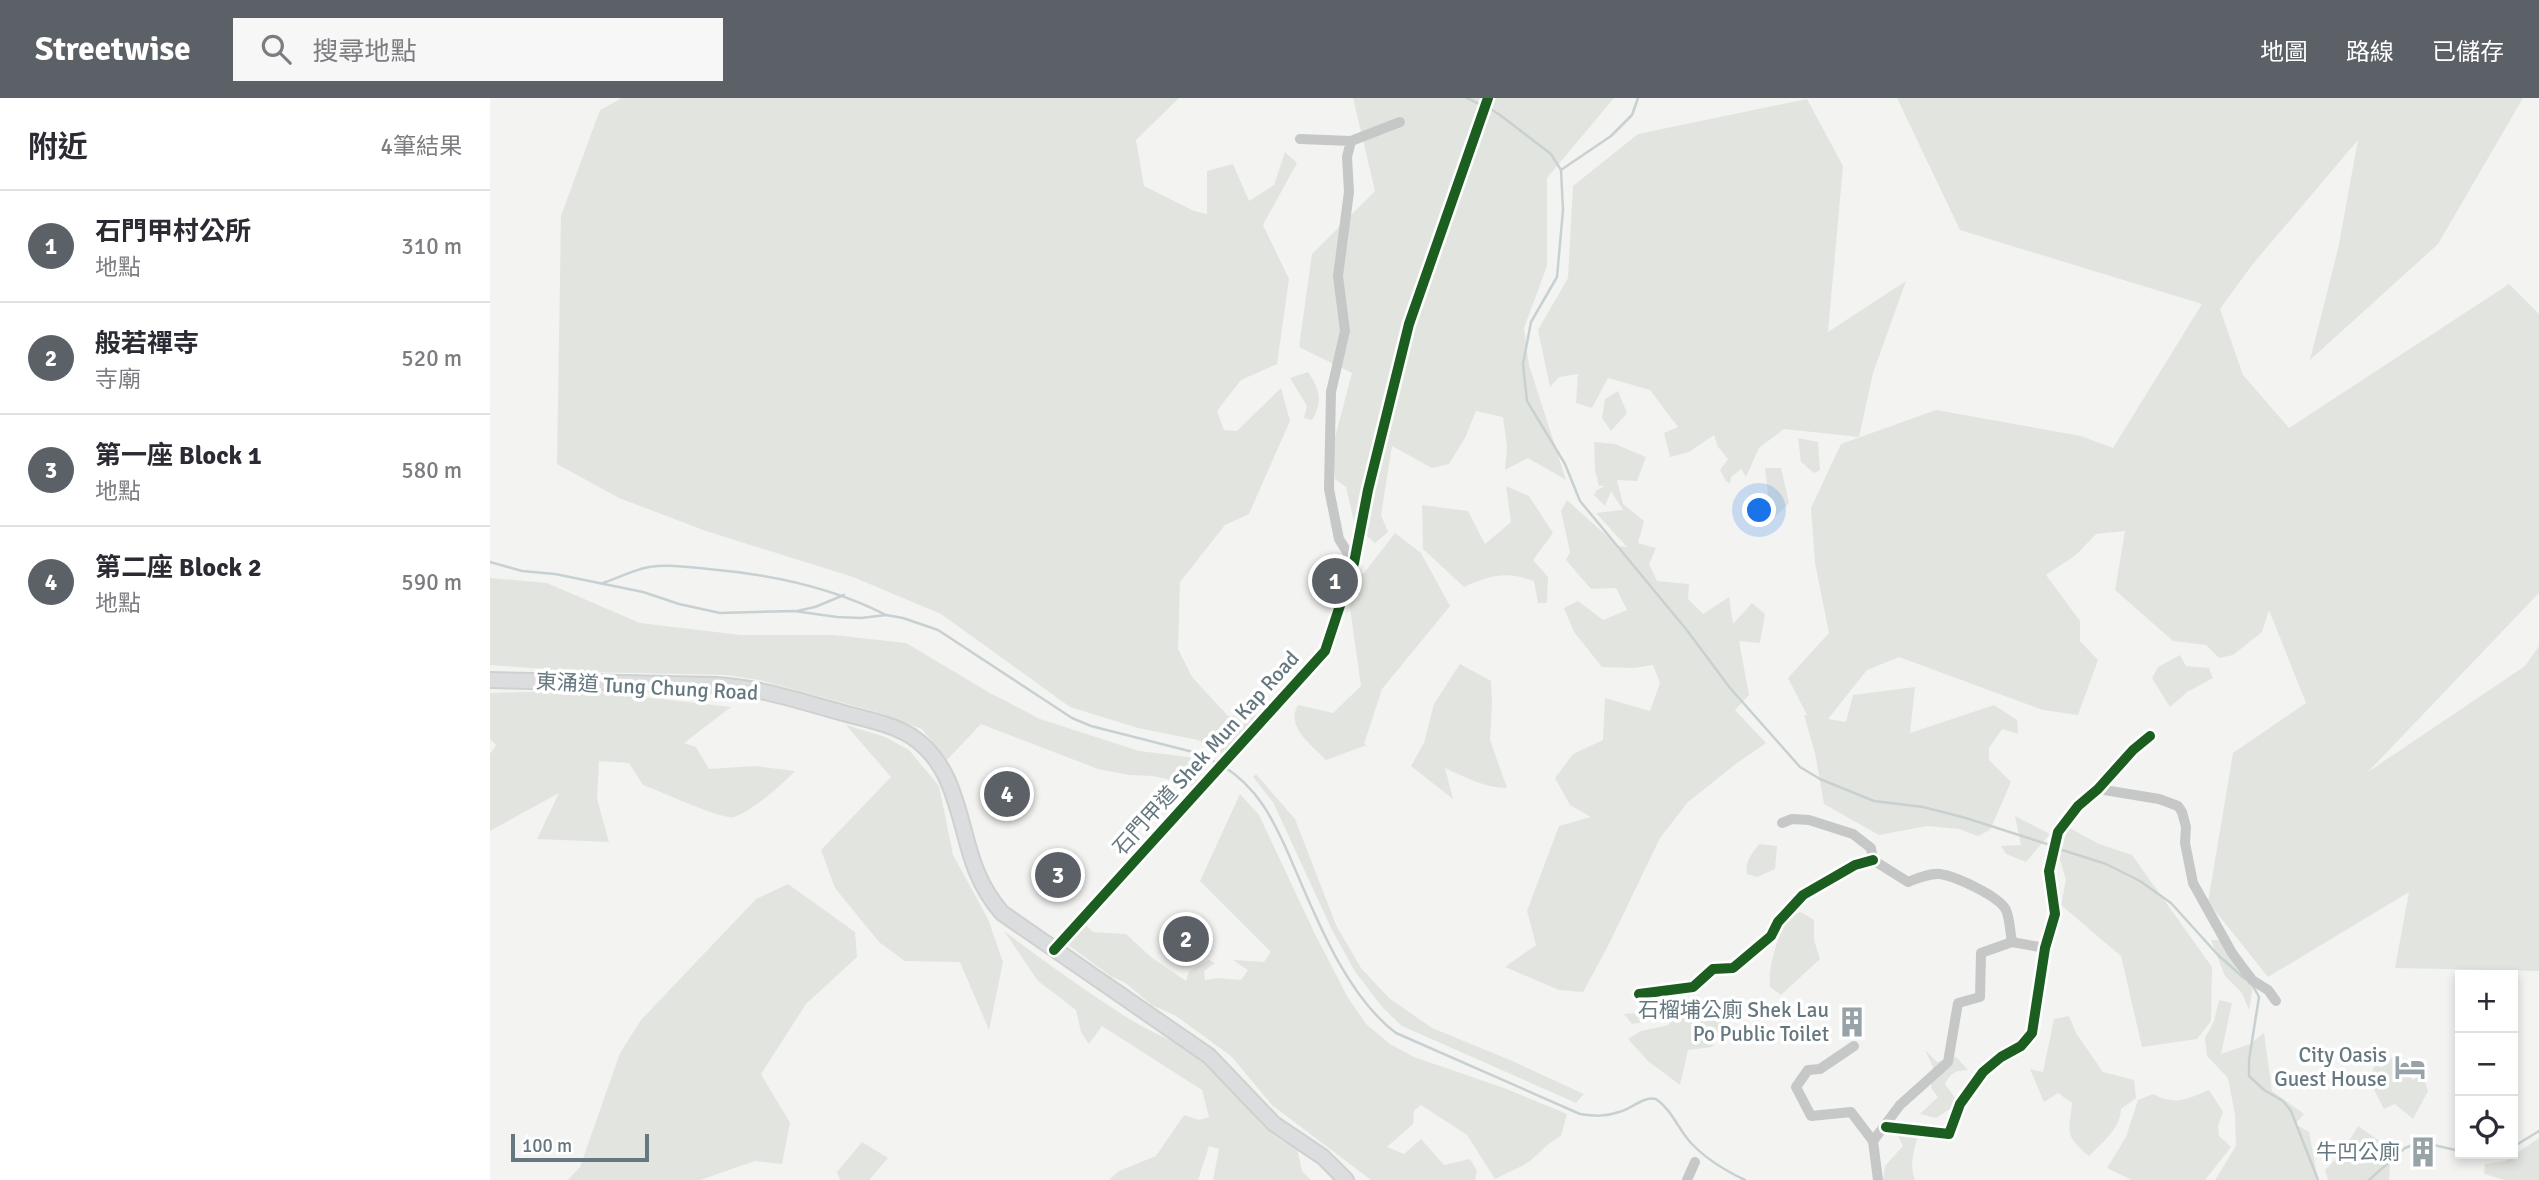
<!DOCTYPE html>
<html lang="zh-TW">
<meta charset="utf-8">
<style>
:root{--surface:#fff;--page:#f7f7f7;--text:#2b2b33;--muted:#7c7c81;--line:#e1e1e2;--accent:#5c6167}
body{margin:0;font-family:Signika,"Noto Sans TC",sans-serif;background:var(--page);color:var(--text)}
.controls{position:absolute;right:21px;bottom:21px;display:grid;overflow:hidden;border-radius:0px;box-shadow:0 4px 10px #0003}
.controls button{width:63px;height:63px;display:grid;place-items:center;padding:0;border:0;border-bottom:2px solid var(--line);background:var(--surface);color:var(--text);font:35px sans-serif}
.scale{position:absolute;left:21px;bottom:18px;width:138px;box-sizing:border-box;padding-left:7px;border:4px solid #66787f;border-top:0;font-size:19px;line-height:24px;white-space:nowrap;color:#66787f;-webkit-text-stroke:5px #fff;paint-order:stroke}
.you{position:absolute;left:1270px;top:413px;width:24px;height:24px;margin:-18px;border:5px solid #fff;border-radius:50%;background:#1a73e8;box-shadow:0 0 0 10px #1a73e833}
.badge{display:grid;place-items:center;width:46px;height:46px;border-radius:50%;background:var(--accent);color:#fff;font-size:23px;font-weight:700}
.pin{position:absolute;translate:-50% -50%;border:4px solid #fff;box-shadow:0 2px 7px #0006}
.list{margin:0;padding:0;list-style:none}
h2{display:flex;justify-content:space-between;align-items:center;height:91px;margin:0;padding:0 28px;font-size:30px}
h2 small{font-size:23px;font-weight:400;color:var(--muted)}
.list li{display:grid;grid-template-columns:46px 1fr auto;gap:21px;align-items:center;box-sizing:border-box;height:112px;padding:0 28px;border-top:2px solid var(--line)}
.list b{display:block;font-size:26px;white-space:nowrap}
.list p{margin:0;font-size:23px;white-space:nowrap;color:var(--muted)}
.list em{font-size:23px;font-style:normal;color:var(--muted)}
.icon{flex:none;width:38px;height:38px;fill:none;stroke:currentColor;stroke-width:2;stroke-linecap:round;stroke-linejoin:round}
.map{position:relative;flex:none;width:2049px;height:1082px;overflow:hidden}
header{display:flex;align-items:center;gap:42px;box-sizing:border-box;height:98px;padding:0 35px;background:var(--accent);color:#fff}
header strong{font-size:33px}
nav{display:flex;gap:38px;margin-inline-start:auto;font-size:24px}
.search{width:490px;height:63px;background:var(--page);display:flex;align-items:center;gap:18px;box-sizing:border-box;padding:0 24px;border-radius:0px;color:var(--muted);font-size:26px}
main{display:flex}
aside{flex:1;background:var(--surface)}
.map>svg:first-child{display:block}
.green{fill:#e2e5df}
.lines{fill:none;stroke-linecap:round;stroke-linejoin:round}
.stream{stroke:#c8d1d2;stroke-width:2.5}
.major-casing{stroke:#cfd0d0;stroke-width:18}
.minor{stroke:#c6c8c8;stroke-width:10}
.major{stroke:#dcddde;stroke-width:14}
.cycleway-casing{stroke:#fff;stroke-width:15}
.cycleway{stroke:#1b5e20;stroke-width:10}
.labels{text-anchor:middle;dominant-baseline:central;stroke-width:7;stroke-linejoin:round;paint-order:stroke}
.street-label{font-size:21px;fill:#66787f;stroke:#fff}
.poi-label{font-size:21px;fill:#66787f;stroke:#fff;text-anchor:end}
</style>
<header>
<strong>Streetwise</strong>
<div class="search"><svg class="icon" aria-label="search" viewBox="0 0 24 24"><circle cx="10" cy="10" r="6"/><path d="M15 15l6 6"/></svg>搜尋地點</div>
<nav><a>地圖</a><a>路線</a><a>已儲存</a></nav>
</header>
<main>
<aside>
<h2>附近<small>4筆結果</small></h2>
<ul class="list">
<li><span class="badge">1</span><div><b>石門甲村公所</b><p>地點</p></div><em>310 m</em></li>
<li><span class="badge">2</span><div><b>般若禪寺</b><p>寺廟</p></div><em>520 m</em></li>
<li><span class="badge">3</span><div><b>第一座 Block 1</b><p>地點</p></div><em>580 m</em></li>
<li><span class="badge">4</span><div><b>第二座 Block 2</b><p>地點</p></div><em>590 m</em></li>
</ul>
</aside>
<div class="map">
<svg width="2049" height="1082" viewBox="0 0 2049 1082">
<rect width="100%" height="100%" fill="#f3f3f2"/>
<g class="green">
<polygon points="132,0 689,0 646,42 654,88 704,113 717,116 717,73 743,66 759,103 784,87 795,54 807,65 773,127 799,181 787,266 751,282 727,313 734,332 747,333 791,290 800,323 759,416 735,427 690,484 688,551 702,579 738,618 771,617 735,657 708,642 648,630 580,609 451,516 363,479 216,433 129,400 67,366 71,118 110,12"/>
<polygon points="863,0 1124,0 1057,80 1057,168 1034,230 1039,267 1076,382 1038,360 1015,372 1017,348 1013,319 986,313 975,340 959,366 942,370 902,348 891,417 898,434 885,445 865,428 856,389 845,381 843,347 862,275 809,249 822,156 885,93"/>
<polygon points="1407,0 2033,0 1948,146 1820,262 1848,151 1868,42 1762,167 1730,211 1753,277 1799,330 2019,186 2049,216 2049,495 1878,674 2035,568 2049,548 2049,873 1905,870 1919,794 1778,879 1718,804 1743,655 1816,605 1779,512 1772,534 1743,557 1729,560 1716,547 1683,543 1625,492 1635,433 1606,436 1586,457 1556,477 1590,523 1590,543 1608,562 1588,617 1553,612 1409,559 1377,572 1338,621 1356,624 1363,597 1425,589 1420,635 1504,607 1527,622 1528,636 1512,631 1499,650 1499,662 1521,684 1500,732 1488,738 1469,731 1437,728 1389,737 1334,706 1325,655 1314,617 1317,617 1298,580 1339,535 1325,465 1321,410 1351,346 1446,312 1591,338 1623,350 1712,206 1470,132"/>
<polygon points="1317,1 1353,68 1338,234 1416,183 1383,275 1369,339 1294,331 1269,350 1256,379 1251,371 1241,379 1240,386 1236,383 1230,372 1238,361 1228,349 1224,337 1199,354 1180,359 1174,335 1188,329 1160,292 1118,280 1102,310 1086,305 1088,276 1069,279 1060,289 1048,232 1078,180 1083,88 1148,36"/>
<path d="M818,274c11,17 16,28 4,48l-8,-2 3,-12 -17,-28z"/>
<polygon points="1128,293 1137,315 1121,333 1112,320 1115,301"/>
<polygon points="1308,340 1328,344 1330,372 1324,375 1311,364"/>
<polygon points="1104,344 1125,346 1156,359 1147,383 1127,382 1133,406 1154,423 1148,445 1166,450 1159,466 1167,483 1199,486 1198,501 1213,516 1239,499 1243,526 1262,505 1275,516 1270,545 1249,543 1259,597 1245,612 1276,645 1247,665 1198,704 1170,740 1118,848 1093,894 1069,892 1015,869 1046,847 1037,813 1069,728 1101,719 1080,707 1065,680 1083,656 1113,642 1115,600 1160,613 1170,585 1163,567 1144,570 1112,569 1084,534 1074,510 1088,503 1113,522 1137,512 1126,490 1101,491 1076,462 1080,454 1071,413 1077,402 1128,448 1137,449 1106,415 1133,412 1121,393 1115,408 1104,397 1107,392 1115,388 1109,388 1105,372"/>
<polygon points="1275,370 1291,370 1299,405 1283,421 1266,413 1278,396"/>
<path d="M1016,388l23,10 24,37 -20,27 15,17 -1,26h-9l-4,-22c-28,-10 -43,-6 -70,6l-41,-38 -1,-44 46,6 17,33 26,-22z"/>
<path d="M905,435l26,20 29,53 -68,83 -18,55 3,1 -41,15c-14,-15 -41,-33 -28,-55l35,8 28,-27 -15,-106 18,-7z"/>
<polygon points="0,480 57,485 150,525 251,537 344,537 416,545 500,595 550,621 649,653 699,659 715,671 703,687 663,678 639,677 608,671 491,626 457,662 432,631 387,614 269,582 236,577 96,574 0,567"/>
<polygon points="1690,557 1696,568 1719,570 1723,580 1697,594 1680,609 1662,580 1668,569"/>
<path d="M970,566l31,17 1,21 -2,38 17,48c-22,0 -42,-11 -62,-20l8,31 -42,-33 13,-23 10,-39z"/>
<path d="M93,592l148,17 -47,36 12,4 13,22 46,-3 40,5c-12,13 -44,41 -61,46 -12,3 -74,-26 -91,-32l-14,-22 -30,-2 -2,38 12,43 -72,-3 22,-46 -69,38v-77l6,-9 -6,-6v-46z"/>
<polygon points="356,627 395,639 419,652 449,688 463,757 498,821 513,864 499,932 470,864 415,863 389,844 345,790 331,752 401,679"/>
<polygon points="766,676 805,721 846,827 871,870 899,900 942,930 1020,962 1094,996 1086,1005 912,928 892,909 864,872 841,830 783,704 763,679"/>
<path d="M750,696l19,21 56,119 32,62 19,28 24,20 24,13 90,31 63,26 -6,22c-15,8 -18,14 -30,24 -6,6 -26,13 -36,19l-28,-44 -46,-30 -7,6 -1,13 -26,23 17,7 17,-15 23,26 26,-6 7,12 -2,9h-104l-99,-75 -41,-49 -55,-40 -24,-11 -28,-23 -12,-5 -45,-33 18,-20 8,8 33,2 25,23 35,24 3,-10 20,-11 6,3 -11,8 1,9 13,-2 23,2 7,-10 -15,-10 31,2 7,-10 -71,-71z"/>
<polygon points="1525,718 1560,736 1536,764 1516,756 1511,748 1531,747"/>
<polygon points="1578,729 1609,746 1642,757 1722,869 1721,923 1707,941 1652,949 1631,858 1571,807 1576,782 1569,758"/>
<path d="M1269,746l18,2 -2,23 -18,8 -10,-3c-2,-13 4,-19 12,-30z"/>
<polygon points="298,786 365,834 367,859 316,906 271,976 300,1025 292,1066 265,1063 210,1082 78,1082 90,1069 130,955 151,922 266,801"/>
<path d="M1311,814l13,8v20l6,19 -39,36 -11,-8c-2,-24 8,-50 19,-71z"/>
<path d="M514,833c41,31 83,61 127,89 24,15 53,24 75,41 35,26 47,72 91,87l5,23 9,9h-98l6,-31 -10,-3 -11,34h-89l10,-9 37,-15 28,-41 15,5 10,-3 -7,-27 -100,-64 -13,18 -8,-12 -5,-22 -38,-29z"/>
<polygon points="1721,842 1729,842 1765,876 1759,912 1752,895 1735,878"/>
<polygon points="1729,902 1742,905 1731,956 1760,946 1774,935 1782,993 1814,1016 1805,1026 1819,1034 1828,1082 1725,1082 1746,1048 1745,1017 1738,980 1717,958 1715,940 1724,923"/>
<polygon points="1193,908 1211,913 1241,910 1233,931 1222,949 1198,952 1190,987 1158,963 1138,941 1151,933 1179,927 1178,920 1142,926 1134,916 1178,913"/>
<path d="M1579,918l7,17 27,39 31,8 2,18 -15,11c-1,20 -18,33 -32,47 -25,-21 -20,-23 -17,-53l-14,-10 -14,9 -14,-33 13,3 11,-53z"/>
<path d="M1435,952l12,12 19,-5 12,13c-12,0 -18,3 -23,14l10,14 -4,10 -15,10 -16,-4 18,-17 -7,-9 2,-21z"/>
<polygon points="1907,955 1907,967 1923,982 1932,976 1938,993 1923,1021 1905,1006 1894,1011 1878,980 1885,968 1892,969"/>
<path d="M1719,992l14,22 -5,14 1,10 12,11 -26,33h-73l-25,-12 19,-31 12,-37 15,-6c23,12 34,5 56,-4z"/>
<polygon points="1868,1028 1901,1051 1899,1082 1838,1082 1835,1072 1852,1055"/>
<path d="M1431,1029c-5,16 -13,36 -6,53h-32l2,-14 18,-20 -5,-10z"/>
<polygon points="2049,1040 2049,1082 2015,1082 1994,1076 1995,1066 2015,1063"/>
<polygon points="372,1044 398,1060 379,1082 350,1082 347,1074"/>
</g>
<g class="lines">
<g class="stream">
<polyline points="977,0 993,8"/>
<polyline points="999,10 1010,17 1061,56 1071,72 1073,112 1067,179 1041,224 1033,266 1037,303 1075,366 1090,403 1196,531 1240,590 1310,669 1330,681 1384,703 1433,709 1476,720 1560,747"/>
<polyline points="1071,72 1121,38 1142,17 1148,0"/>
<polyline points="0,464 32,473 65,476 153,494 189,506 230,515 304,513 347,519 371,520 396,517 413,520 448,532 582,620 601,628 703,654 727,665"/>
<path d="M113,485c15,-5 30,-13 46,-16 20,-3 39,0 59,2 60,5 121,17 176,45"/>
<polyline points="307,513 325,509 354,497"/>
<path d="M733,668c35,22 50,53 66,89 25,58 56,140 107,178l184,81c14,2 25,3 39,-2 13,-3 24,-16 37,-13 16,11 22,30 35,44 14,15 35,28 54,37"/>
<polyline points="1566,750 1616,766 1650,783 1681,805 1728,857 1755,881"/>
<polyline points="1763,888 1769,899 1759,962 1759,978 1774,992 1793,1003 1801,1013 1828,1082"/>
<polyline points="2023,1049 2049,1033"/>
<polyline points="1980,1056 2006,1059 2011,1056"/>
<polyline points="1879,1082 1915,1050 1930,1044 1970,1053"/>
</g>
<g class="major-casing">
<path id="major" d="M0,582l225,5c43,2 84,16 125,27 24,7 50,11 71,24 17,11 29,27 37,45 21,49 17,89 54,132l207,143 65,68 49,33 23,23"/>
</g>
<g class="minor">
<polyline points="810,41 861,43 857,59 859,94 848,178 855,233 841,294 839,391 849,441 864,465"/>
<polyline points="861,43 910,24"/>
<polyline points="1608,691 1669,701 1688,708 1692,714 1696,729 1695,745 1703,785 1742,855 1762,882 1778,892 1786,903"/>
<path d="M1292,725l10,-4 17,1 44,14 18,14 2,12 35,22c10,-4 21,-9 32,-8 15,2 59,22 66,36 4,9 4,22 6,32"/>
<polyline points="564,852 835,553 864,465 878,392 919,226 998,0"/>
<polyline points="1149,896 1203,889 1223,871 1243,870 1281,838 1288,824 1313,797 1365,767 1383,762"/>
<polyline points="1364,948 1330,971 1318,972 1306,989 1321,1018 1361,1014 1383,1043 1388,1082"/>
<polyline points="1396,1029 1459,1036 1470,1006 1493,974 1511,959 1531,948 1542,935 1555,850 1565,816 1559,773 1568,734 1588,708 1608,691 1643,652 1660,638"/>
<polyline points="1383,1043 1410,1007 1458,964 1468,905 1490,899 1491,855 1522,844 1555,850"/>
<polyline points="1197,1082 1205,1064"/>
</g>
<use href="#major" class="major"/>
<g class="cycleway-casing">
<g id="cycleway">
<polyline points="564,852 835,553 864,465 878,392 919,226 998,0"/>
<polyline points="1149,896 1203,889 1223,871 1243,870 1281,838 1288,824 1313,797 1365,767 1383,762"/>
<polyline points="1396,1029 1459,1036 1470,1006 1493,974 1511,959 1531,948 1542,935 1555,850 1565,816 1559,773 1568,734 1588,708 1608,691 1643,652 1660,638"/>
</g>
</g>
<use href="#cycleway" class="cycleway"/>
</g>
<defs>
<g id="building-bare" transform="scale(2.415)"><path d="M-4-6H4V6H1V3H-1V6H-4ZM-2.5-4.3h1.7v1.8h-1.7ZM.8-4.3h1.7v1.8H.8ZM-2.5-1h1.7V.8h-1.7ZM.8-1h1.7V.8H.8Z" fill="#97a3a7" stroke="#fff" stroke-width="2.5" paint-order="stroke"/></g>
<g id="hotel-bare" transform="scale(2.415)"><path d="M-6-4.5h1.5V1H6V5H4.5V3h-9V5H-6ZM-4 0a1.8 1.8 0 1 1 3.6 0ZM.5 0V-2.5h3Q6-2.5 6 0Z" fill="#97a3a7" stroke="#fff" stroke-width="2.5" paint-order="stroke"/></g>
</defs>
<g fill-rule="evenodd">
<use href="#building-bare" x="1362" y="924"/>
<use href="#hotel-bare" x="1920" y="969"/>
<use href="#building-bare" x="1933" y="1054"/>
</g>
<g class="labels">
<g class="street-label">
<text transform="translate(157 589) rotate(3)">東涌道 Tung Chung Road</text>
<text transform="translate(716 655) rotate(-48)">石門甲道 Shek Mun Kap Road</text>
</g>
<g class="poi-label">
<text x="1339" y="912">石榴埔公廁 Shek Lau<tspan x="1339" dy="24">Po Public Toilet</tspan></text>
<text x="1897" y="957">City Oasis<tspan x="1897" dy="24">Guest House</tspan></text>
<text x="1910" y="1054">牛凹公廁</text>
</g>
</g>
</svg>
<div class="controls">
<button>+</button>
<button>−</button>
<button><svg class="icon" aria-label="locate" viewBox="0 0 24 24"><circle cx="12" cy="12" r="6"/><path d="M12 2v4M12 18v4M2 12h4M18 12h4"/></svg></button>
</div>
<div class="scale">100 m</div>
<div class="you"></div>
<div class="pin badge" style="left:845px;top:483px">1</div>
<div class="pin badge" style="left:696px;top:841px">2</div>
<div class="pin badge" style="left:568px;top:777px">3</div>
<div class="pin badge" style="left:517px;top:696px">4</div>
</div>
</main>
